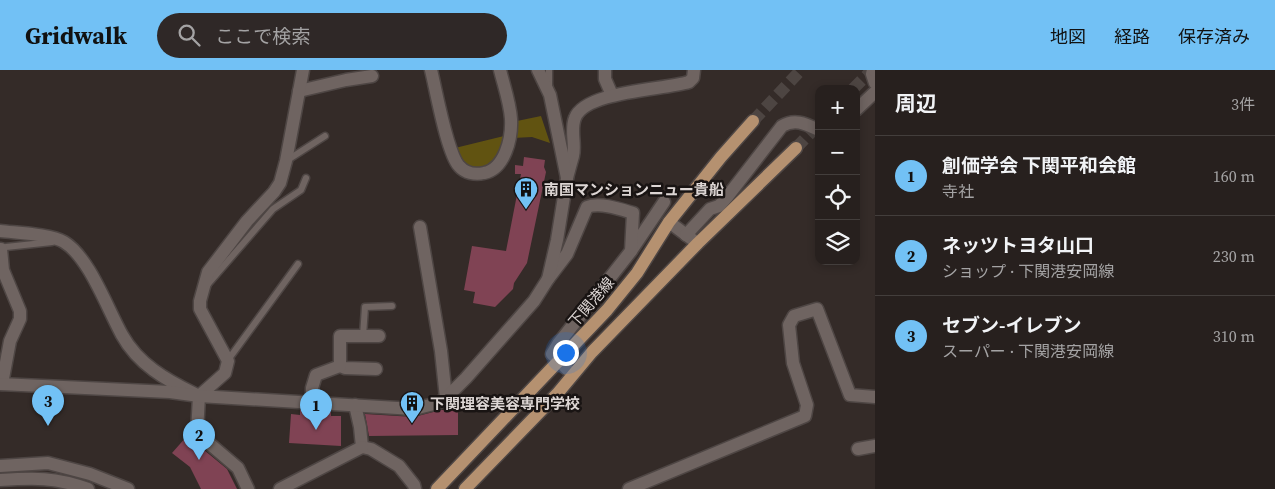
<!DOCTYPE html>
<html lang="ja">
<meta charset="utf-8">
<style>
:root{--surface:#27201e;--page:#2f2827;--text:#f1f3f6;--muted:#a4a3a4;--line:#433e3c;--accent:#72c1f5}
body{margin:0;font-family:"Source Serif 4","Noto Sans JP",serif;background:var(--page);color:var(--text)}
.controls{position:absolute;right:15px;top:15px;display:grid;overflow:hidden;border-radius:10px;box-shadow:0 2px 8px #0003}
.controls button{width:45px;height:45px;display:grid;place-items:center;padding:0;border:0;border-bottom:1px solid var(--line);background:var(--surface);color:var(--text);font:25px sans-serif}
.you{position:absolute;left:565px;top:282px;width:18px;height:18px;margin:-12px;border:4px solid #fff;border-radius:50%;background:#1a73e8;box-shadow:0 0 0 8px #1a73e833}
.badge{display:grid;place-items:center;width:32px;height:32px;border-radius:50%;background:var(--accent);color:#111;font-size:16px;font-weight:700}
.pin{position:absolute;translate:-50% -41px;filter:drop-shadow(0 1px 2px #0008)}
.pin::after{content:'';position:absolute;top:26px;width:18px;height:15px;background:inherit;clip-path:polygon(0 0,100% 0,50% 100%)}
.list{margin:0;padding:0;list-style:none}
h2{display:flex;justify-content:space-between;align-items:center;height:65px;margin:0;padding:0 20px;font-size:21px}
h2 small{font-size:16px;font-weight:400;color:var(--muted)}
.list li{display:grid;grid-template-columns:32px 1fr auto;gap:15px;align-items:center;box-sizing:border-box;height:80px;padding:0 20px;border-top:1px solid var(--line)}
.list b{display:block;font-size:19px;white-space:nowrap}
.list p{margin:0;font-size:16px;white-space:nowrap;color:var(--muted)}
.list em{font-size:16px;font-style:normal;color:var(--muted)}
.icon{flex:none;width:28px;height:28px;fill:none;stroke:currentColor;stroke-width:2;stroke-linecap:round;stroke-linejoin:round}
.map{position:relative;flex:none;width:875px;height:419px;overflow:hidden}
header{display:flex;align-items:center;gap:30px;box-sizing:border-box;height:70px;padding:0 25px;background:var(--accent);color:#111}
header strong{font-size:24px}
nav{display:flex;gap:28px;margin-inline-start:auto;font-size:18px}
.search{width:350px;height:45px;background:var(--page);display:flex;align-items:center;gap:12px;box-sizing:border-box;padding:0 18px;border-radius:28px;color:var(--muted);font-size:19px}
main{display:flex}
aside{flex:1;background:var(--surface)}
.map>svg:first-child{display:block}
.green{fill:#615311}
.building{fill:#804354}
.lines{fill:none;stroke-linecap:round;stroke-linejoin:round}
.primary-tunnel{stroke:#4d4542;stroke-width:12;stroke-dasharray:12 6;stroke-linecap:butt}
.lane-casing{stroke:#4e4644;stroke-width:9}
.street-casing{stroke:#4e4644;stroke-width:15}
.secondary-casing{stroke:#4e4644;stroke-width:15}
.primary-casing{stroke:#4e4644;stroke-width:15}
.lane{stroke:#6f6461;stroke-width:6}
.street{stroke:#6f6461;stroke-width:12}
.secondary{stroke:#6f6461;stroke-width:12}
.primary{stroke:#b59170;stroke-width:12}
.labels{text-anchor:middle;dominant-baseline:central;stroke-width:5;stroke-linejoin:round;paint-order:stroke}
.poi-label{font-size:15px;font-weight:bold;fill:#ddd6d4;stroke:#191413;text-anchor:start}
.street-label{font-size:15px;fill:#ddd6d4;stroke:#191413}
</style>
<header>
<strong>Gridwalk</strong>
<div class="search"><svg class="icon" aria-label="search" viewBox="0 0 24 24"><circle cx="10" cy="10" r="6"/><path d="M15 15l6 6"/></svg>ここで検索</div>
<nav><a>地図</a><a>経路</a><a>保存済み</a></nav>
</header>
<main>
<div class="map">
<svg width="875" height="419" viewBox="0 0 875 419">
<rect width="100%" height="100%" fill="#342b28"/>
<g class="green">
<polygon points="541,46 550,73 532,67 513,68 517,51"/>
<path d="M504,66c-1,7 -3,14 -6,20 -2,5 -7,8 -12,10 -16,7 -24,-6 -31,-18z"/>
</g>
<g class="building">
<polygon points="524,87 545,90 544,97 546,102 527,193 514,213 513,219 495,237 473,233 475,222 464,220 472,176 506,181 521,104 515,104 515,95 523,96"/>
<polygon points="300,340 331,342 331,346 341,346 341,376 289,373 291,344 300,345"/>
<polygon points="441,340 458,340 458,365 369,366 365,344 414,347"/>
<polygon points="187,366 227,399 237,419 201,419 190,397 172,383"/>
</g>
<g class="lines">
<g class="primary-tunnel">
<polyline points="853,19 872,0"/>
<polyline points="753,51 801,0"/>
<polyline points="796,78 819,54"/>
</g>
<g class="lane-casing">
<g id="lane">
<polyline points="549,0 549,16"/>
<polyline points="286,91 325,66"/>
<polyline points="1,179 6,177 52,172"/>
<polyline points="208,214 273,139 301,120 306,108"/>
<polyline points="363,266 365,237 392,236"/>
<polyline points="228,290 298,194"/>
</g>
</g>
<g class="street-casing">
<g id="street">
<path d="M431,0c5,20 16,83 28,96 6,7 16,9 25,7 21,-4 28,-35 27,-54 -1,-16 -7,-33 -11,-49"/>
<polyline points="605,0 605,9 612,25"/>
<polyline points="873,0 872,4 875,13"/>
<polyline points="299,21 346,10 372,6"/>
<polyline points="856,40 875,22"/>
<path d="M567,108c2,-8 4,-15 6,-22 3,-12 -3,-26 2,-38 10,-27 88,-28 114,-36l4,-4 1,-8"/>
<polyline points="669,152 693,170"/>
<polyline points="420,157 441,281 446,328"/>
<path d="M0,161c16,2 51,3 64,11 25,15 43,66 58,93 16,29 44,45 73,59"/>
<path d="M686,165l24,-26 9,-3 8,-9 55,-71c13,-8 24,-2 37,4"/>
<polyline points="1,179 3,200 20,241 20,249 10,271 2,314"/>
<polyline points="631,181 664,132"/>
<path d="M548,209l19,-25 20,-47c13,-5 33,2 46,6l-2,38 -73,93 -6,10 20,20"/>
<polyline points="340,296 345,298 376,299"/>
<polyline points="312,333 312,318 316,305 340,296 340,266 379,266"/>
<polyline points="355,335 360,357 362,377 371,379 399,396 414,415 415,419"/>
<polyline points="858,379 875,376"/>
<polyline points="248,419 238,398 197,363 199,326 225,303 228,291 200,239 200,231 208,202 247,151 274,122 280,113 286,91 303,0"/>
<polyline points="280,419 362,377"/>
<polyline points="629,419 805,346 807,335 793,293 789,255 794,246 817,239 850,325 875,327"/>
</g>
</g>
<g class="secondary-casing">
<g id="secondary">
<polyline points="874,0 875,1"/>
<polyline points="0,314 170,322 199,326 414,339 438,333 446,328 466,308 534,231 548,209 557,170 567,108 550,25 538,0"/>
<polyline points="0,396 48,393 90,404 128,419"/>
<path d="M0,410c34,-2 55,-3 88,9"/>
</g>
</g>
<g class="primary-casing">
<g id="primary">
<polyline points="437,419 607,240 637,203 669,152 721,87 753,51"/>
<polyline points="465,419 557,324 592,282 698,173 796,78"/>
</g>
</g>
<use href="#lane" class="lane"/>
<use href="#street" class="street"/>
<use href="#secondary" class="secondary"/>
<use href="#primary" class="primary"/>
</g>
<defs>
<g id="building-pin" transform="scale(1.25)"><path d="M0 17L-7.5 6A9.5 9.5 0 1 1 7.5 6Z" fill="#72c1f5" stroke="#191413"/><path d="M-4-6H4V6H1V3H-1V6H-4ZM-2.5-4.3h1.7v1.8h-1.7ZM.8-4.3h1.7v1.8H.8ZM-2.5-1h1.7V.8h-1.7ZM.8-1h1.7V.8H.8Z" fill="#111"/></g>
</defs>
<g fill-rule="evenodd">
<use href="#building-pin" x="526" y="119"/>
<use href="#building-pin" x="412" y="333"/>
</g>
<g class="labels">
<g class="poi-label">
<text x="544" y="119">南国マンションニュー貴船</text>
<text x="430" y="333">下関理容美容専門学校</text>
</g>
<g class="street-label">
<text transform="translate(591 232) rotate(-49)">下関港線</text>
</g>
</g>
</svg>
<div class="controls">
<button>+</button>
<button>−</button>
<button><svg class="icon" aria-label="locate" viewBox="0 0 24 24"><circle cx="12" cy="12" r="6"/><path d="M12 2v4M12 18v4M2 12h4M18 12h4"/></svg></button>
<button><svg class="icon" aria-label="layers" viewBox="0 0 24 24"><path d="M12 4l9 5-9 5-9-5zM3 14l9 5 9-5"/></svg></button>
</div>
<div class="you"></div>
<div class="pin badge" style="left:316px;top:360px">1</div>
<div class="pin badge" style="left:199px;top:390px">2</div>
<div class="pin badge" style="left:48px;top:356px">3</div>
</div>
<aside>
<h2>周辺<small>3件</small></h2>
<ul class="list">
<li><span class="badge">1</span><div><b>創価学会 下関平和会館</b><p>寺社</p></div><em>160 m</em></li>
<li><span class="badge">2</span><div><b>ネッツトヨタ山口</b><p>ショップ · 下関港安岡線</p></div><em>230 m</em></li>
<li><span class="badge">3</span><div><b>セブン-イレブン</b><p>スーパー · 下関港安岡線</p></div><em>310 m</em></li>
</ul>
</aside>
</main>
